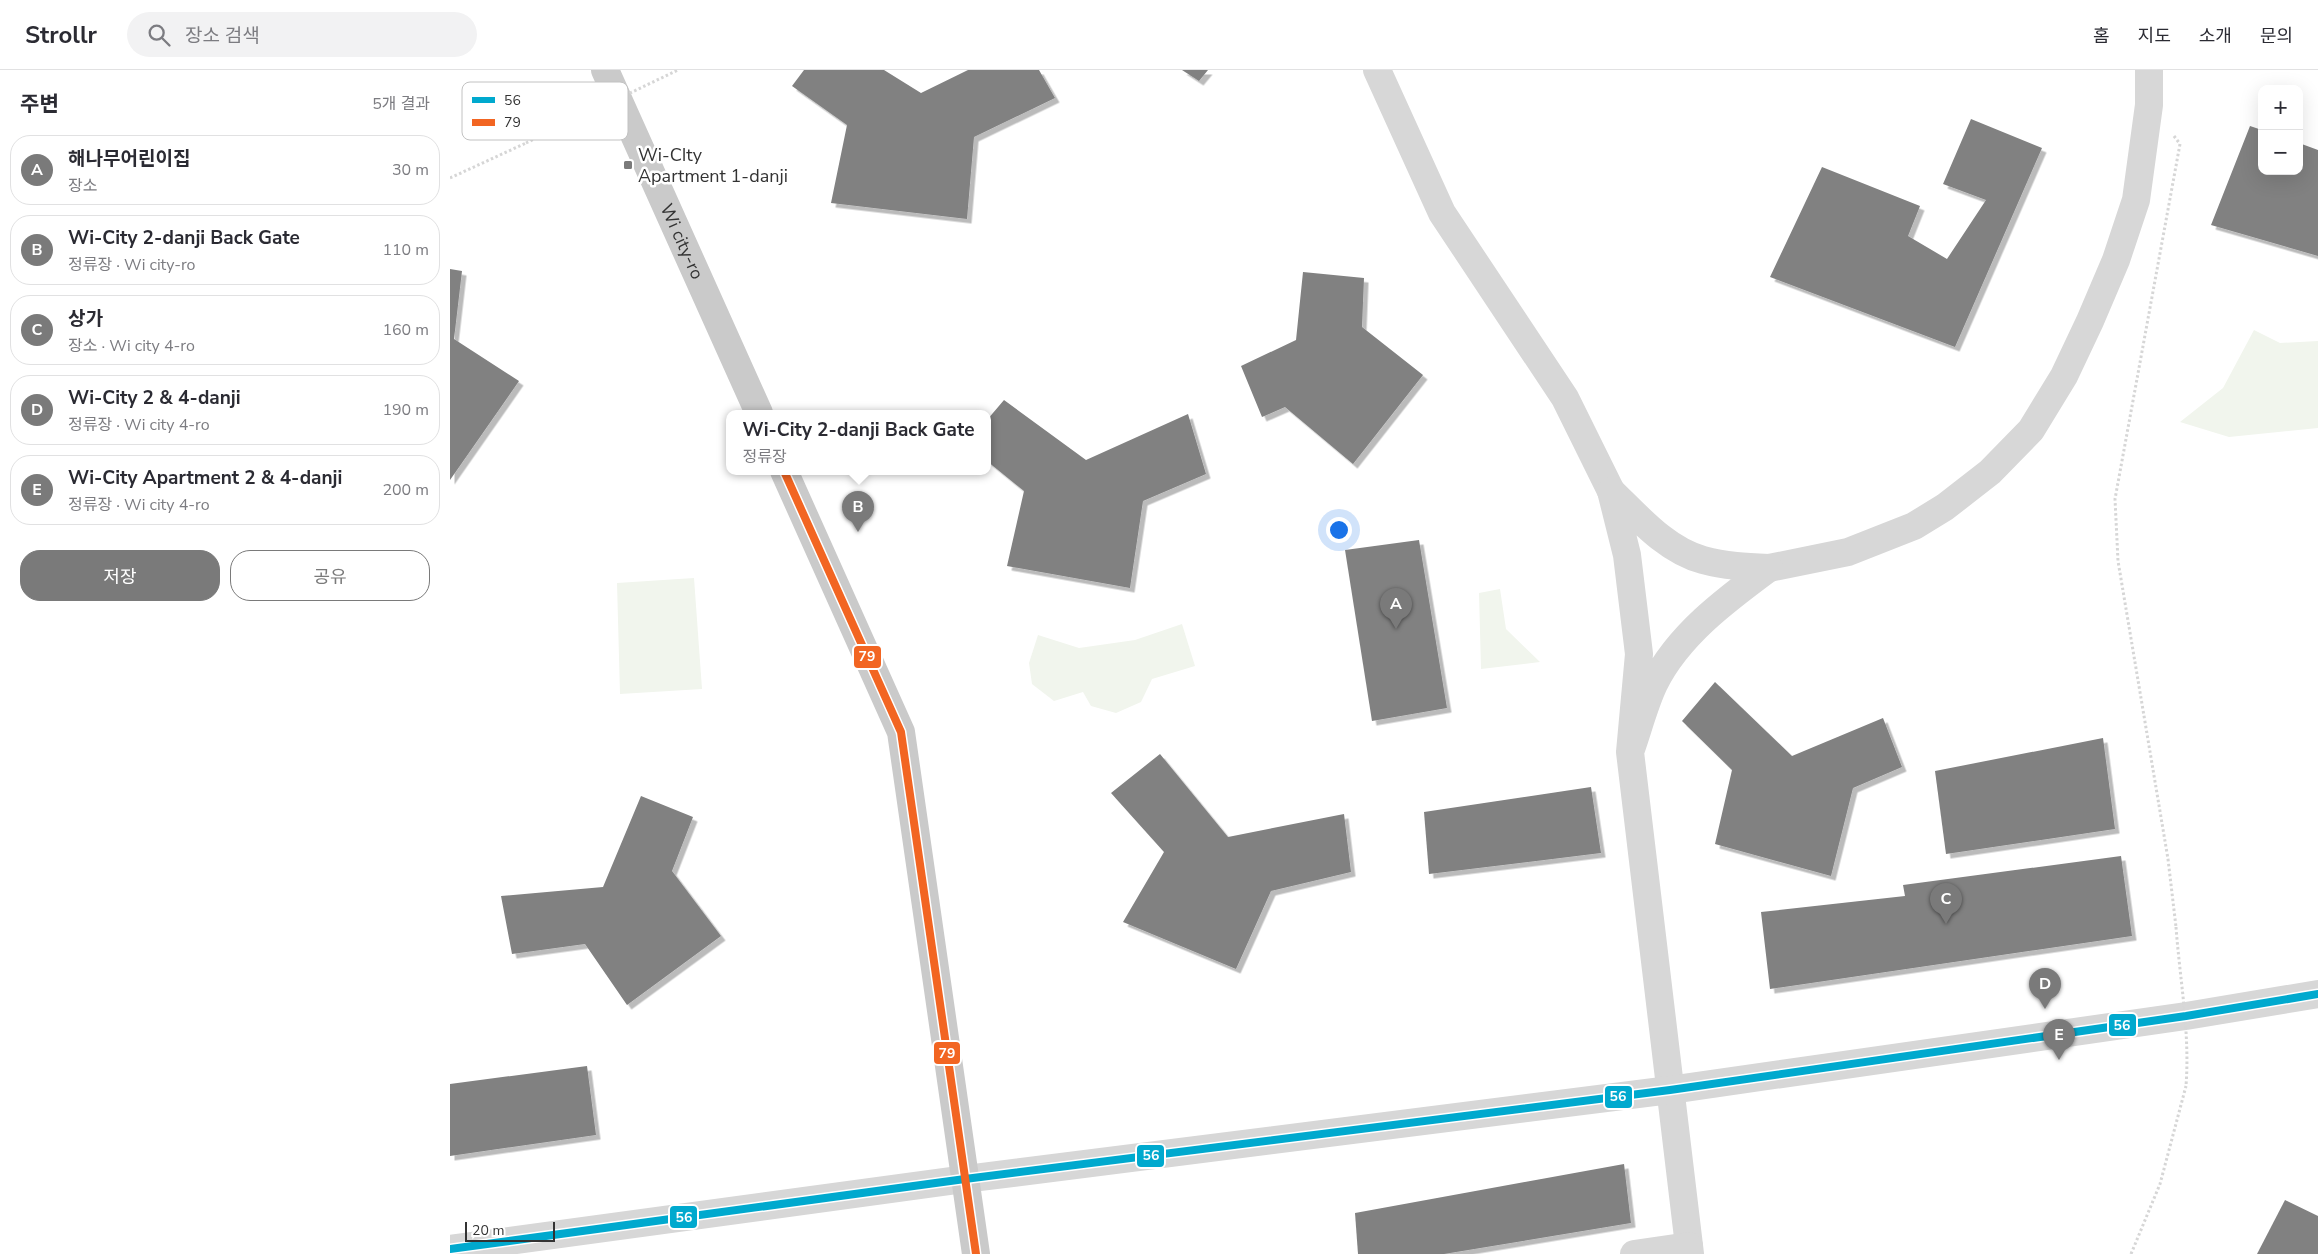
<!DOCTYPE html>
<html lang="ko">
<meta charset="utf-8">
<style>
:root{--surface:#fff;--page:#f2f2f3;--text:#2b2b33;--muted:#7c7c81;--line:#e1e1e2;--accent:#7a7a7a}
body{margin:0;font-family:"Nunito Sans","Noto Sans KR",sans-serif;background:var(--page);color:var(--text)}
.controls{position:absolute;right:15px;top:15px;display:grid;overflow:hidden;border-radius:10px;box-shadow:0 5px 20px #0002}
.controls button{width:45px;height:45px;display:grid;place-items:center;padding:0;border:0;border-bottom:1px solid var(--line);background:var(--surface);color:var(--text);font:25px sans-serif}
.scale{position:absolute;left:15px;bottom:12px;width:90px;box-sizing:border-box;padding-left:5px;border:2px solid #333;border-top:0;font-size:14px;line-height:18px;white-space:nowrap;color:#333;-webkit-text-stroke:4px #fff;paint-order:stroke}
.you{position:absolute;left:888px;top:459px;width:18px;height:18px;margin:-12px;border:4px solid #fff;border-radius:50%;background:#1a73e8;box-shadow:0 0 0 8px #1a73e833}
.badge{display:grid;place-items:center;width:32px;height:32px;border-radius:50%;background:var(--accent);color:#fff;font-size:16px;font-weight:700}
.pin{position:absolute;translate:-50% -41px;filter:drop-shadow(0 1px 2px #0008)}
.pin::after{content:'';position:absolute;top:26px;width:18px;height:15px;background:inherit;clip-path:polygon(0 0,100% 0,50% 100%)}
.popup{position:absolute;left:276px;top:340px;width:265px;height:65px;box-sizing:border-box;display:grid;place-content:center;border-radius:10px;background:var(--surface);filter:drop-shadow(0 1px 4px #0005);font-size:16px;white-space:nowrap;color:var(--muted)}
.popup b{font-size:19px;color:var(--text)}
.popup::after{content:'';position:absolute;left:50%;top:100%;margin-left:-10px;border:10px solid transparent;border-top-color:var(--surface)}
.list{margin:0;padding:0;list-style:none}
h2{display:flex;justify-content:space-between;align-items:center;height:65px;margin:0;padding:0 20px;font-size:21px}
h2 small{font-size:16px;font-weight:400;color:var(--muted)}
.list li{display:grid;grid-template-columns:32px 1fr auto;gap:15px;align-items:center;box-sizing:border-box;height:70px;margin:0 10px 10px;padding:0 10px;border:1px solid var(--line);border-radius:20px}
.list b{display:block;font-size:19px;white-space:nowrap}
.list p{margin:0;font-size:16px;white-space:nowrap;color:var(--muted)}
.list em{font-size:16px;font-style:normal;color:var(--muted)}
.actions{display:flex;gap:10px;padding:15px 20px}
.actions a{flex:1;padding:11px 0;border:1px solid var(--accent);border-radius:20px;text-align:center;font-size:18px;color:var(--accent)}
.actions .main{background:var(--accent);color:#fff}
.icon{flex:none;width:28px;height:28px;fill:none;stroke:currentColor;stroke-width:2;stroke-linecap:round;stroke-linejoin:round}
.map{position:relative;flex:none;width:1868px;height:1184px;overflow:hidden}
header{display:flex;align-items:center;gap:30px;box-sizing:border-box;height:70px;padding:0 25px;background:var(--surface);border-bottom:1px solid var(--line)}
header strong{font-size:24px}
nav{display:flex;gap:28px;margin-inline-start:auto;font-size:18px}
.search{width:350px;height:45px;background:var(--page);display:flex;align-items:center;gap:12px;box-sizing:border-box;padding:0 18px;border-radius:28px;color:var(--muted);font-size:19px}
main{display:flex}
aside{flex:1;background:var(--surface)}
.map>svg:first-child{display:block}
.green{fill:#f1f5ed}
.building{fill:#818181;filter:url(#shadow)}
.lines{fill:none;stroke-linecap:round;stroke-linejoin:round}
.path{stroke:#d6d6d6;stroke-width:3;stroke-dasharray:2.5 2.5;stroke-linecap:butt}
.minor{stroke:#d7d7d7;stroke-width:28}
.major{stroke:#cacaca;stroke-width:28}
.path-bridge{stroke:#d6d6d6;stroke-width:3;stroke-dasharray:2.5 2.5;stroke-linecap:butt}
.bus-1-casing{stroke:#fff;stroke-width:11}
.bus-2-casing{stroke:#fff;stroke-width:11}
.bus-1{stroke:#00a9ce;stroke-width:8}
.bus-2{stroke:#f26522;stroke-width:8}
.poi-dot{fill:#7a7a7a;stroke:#fff;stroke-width:2}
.labels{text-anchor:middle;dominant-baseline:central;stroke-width:5;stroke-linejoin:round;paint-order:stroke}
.poi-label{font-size:18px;fill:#333;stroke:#fff;text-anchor:start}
.street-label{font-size:18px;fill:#333;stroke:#fff}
.key{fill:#fff;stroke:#c2c2c2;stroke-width:1}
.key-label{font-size:14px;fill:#333}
.line-badge{stroke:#fff;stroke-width:2}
.badge-label{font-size:14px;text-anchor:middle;font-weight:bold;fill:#fff}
</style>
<header>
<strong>Strollr</strong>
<div class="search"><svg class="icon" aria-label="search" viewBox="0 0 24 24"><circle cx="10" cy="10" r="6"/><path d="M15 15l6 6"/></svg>장소 검색</div>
<nav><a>홈</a><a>지도</a><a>소개</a><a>문의</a></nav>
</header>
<main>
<aside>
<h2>주변<small>5개 결과</small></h2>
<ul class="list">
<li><span class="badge">A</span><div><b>해나무어린이집</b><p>장소</p></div><em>30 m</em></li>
<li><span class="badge">B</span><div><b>Wi-City 2-danji Back Gate</b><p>정류장 · Wi city-ro</p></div><em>110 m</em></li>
<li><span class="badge">C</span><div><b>상가</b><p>장소 · Wi city 4-ro</p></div><em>160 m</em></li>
<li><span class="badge">D</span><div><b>Wi-City 2 &amp; 4-danji</b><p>정류장 · Wi city 4-ro</p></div><em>190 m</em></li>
<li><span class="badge">E</span><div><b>Wi-City Apartment 2 &amp; 4-danji</b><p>정류장 · Wi city 4-ro</p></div><em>200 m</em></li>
</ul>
<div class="actions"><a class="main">저장</a><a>공유</a></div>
</aside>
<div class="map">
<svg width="1868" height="1184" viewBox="0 0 1868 1184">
<defs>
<filter id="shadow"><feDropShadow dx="4.5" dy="4.5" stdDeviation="0" flood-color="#0004"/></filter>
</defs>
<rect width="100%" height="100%" fill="#fff"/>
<g class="green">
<polygon points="1804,260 1830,273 1868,271 1868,358 1779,367 1730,352 1773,318"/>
<polygon points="244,508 252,619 170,624 167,513"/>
<polygon points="1050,519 1056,559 1090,592 1031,599 1029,523"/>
<polygon points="732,554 745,596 702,609 691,632 666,643 641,636 633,622 604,631 582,614 579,593 588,565 629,578 685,570"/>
</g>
<g class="building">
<polygon points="354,0 434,0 471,23 518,0 589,0 605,28 524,67 517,149 381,133 397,55 342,16"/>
<polygon points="732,0 758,0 749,11"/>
<polygon points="1521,49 1592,78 1505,277 1320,207 1372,97 1470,136 1458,166 1497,189 1536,130 1493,114"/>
<polygon points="1800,56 1812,60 1812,101 1849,101 1849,73 1868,80 1868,186 1761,155"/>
<polygon points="0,199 12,201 4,269 69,311 0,410"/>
<polygon points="853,202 914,208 912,257 973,305 903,394 835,337 812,347 791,296 846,270"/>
<polygon points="554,330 636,390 738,344 756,404 693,431 680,518 557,496 574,421 537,391 537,350"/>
<polygon points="969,470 997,638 922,651 895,480"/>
<polygon points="1265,612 1342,686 1433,648 1452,697 1403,718 1381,806 1265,774 1282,700 1232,651"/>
<polygon points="1653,668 1665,759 1496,784 1485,701"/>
<polygon points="710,684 778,767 894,744 901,802 821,821 786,899 673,852 714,782 661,723"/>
<polygon points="1141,717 1151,783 979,804 974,742"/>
<polygon points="191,726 243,747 222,801 271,866 177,935 135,874 62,884 51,826 153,817"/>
<polygon points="1671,786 1682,866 1320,919 1311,842 1455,826 1453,815"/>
<polygon points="137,996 146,1065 0,1086 0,1014"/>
<polygon points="1174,1094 1181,1153 994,1184 908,1184 905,1143"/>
<polygon points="1835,1130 1868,1146 1868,1184 1807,1184"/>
</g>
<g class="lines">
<g class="path">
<polyline points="1724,66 1730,74 1665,429 1668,491 1718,789 1726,857"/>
<polyline points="0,108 76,73"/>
<polyline points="1681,1184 1710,1114 1736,1016"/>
</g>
<g class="minor">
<polyline points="927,0 992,143 1115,328 1161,421"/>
<polyline points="1319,498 1398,482 1464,456 1495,437 1540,402 1581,360 1614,306 1640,251 1666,190 1686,130 1699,35 1699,0"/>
<path d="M1180,682c8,-22 14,-47 24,-68 24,-49 73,-85 115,-116 -22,-1 -44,-2 -66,-8 -37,-10 -65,-43 -92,-69l16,64 12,99 -9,98 60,502"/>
<polyline points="0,1179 515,1109 1220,1020 1736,946 1868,924"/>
<polyline points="1184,1184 1239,1176"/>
</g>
<g class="major">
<path id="s1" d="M155,0l154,343"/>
<polyline points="334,401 451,662 526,1184"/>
</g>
<g class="path-bridge">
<polyline points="76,73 228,0"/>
<path d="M1726,857c4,54 14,105 10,159"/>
</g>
<g class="bus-1-casing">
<polyline id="bus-1" points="0,1179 515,1109 1220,1020 1736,946 1868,924"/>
</g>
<g class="bus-2-casing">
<polyline id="bus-2" points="334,401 451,662 526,1184"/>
</g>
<use href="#bus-1" class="bus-1"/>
<use href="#bus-2" class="bus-2"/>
</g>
<rect class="poi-dot" x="173" y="90" width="10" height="10" rx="2.5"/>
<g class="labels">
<g class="poi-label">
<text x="188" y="85">Wi-CIty<tspan x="188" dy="21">Apartment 1-danji</tspan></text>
</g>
<g class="street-label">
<text stroke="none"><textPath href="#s1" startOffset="188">Wi city-ro</textPath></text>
</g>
</g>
<rect x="12" y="12" width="166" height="58" rx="8" class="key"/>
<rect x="22" y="27" width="23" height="6" fill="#00a9ce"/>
<rect x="22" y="49" width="23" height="7" fill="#f26522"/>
<g class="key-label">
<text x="54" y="35">56</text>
<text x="54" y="57">79</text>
</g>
<g class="line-badge">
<rect x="403" y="575" width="29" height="24" rx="5" fill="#f26522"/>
<rect x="1658" y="943" width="29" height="24" rx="5" fill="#00a9ce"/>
<rect x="483" y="971" width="28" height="24" rx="5" fill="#f26522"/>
<rect x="1154" y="1015" width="29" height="24" rx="5" fill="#00a9ce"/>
<rect x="686" y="1074" width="29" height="24" rx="5" fill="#00a9ce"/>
<rect x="219" y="1135" width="29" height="24" rx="5" fill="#00a9ce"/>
</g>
<g class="badge-label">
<text x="417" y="591">79</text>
<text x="1672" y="960">56</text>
<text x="497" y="988">79</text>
<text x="1168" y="1031">56</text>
<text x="701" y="1090">56</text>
<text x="234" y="1152">56</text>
</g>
</svg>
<div class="controls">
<button>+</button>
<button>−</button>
</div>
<div class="scale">20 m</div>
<div class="you"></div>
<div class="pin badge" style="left:946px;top:559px">A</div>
<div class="pin badge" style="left:408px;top:462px">B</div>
<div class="popup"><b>Wi-City 2-danji Back Gate</b>정류장</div>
<div class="pin badge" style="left:1496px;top:854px">C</div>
<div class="pin badge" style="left:1595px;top:939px">D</div>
<div class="pin badge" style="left:1609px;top:990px">E</div>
</div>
</main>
